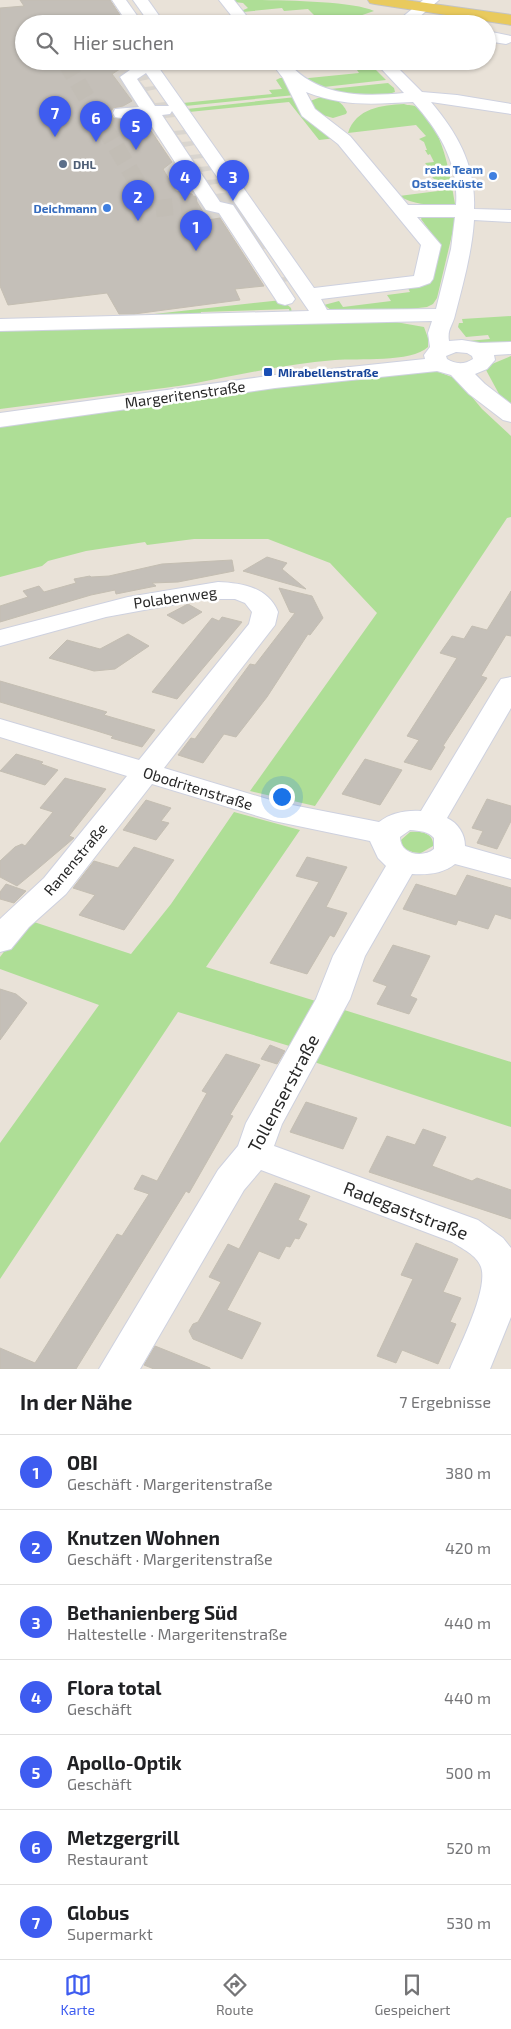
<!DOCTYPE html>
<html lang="de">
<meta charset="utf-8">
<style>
:root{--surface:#fff;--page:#f6f6f6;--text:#202124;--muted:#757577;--line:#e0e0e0;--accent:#3e5cf0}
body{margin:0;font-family:"Exo 2",sans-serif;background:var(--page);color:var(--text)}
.you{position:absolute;left:281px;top:796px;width:18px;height:18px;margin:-12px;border:4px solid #fff;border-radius:50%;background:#1a73e8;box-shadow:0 0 0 8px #1a73e833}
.badge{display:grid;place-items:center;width:32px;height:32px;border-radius:50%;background:var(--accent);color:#fff;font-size:16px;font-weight:700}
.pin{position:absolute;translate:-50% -41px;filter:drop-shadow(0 1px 2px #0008)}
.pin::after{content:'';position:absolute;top:26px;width:18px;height:15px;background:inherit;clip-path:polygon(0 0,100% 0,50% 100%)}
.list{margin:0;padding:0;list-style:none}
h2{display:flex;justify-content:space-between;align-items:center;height:65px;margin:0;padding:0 20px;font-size:21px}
h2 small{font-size:16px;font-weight:400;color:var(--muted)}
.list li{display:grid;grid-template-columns:32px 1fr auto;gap:15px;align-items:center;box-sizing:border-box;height:75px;padding:0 20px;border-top:1px solid var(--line)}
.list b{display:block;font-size:19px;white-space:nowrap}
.list p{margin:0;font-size:16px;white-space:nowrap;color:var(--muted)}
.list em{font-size:16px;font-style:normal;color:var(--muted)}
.icon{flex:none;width:28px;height:28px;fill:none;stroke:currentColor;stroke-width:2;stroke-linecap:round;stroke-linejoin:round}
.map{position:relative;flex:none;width:511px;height:1369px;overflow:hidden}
.search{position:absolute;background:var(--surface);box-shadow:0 1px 4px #0004;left:15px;right:15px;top:15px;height:55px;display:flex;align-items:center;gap:12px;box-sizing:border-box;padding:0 18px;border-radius:28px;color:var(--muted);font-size:19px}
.sheet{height:590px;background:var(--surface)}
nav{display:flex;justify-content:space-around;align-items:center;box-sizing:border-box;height:70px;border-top:1px solid var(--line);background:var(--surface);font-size:14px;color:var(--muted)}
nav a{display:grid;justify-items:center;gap:2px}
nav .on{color:var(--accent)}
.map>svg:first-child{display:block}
.green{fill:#aede96}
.plaza{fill:#d9d5cf}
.building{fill:#c4bfb8;stroke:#c4beb2}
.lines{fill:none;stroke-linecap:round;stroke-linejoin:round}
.minor-tunnel{stroke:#c2bdb5;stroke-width:17;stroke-dasharray:17 8;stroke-linecap:butt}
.minor-casing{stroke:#ced1df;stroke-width:2}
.major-casing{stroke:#c3c3c3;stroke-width:2}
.minor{fill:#fff;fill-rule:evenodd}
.major{fill:#e9ca5d;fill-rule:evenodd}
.service-dot{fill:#5c6f8a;stroke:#fff;stroke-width:2}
.shop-dot{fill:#3f7fe0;stroke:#fff;stroke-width:2}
.transit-dot{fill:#1a4fb4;stroke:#fff;stroke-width:2}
.labels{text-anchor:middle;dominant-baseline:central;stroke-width:5;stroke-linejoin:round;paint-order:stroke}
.far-service-label{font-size:12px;font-weight:bold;fill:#4e5e75;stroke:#fff;text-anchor:start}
.far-shop-label{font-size:12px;font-weight:bold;fill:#366cbe;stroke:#fff;text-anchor:end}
.far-transit-label{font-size:12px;font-weight:bold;fill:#164399;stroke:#fff;text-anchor:start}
.street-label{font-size:15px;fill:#272727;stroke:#fff}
.near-street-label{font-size:18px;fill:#272727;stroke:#fff}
</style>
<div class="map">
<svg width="511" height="1369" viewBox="0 0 511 1369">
<rect width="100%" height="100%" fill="#e9e2d8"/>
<g class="green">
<path d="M232,0c30,0 119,0 142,11l-38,13h-13l-15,-15 -24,2 -2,-3 -39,4 -2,-1 7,-3 -5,-5 -9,-1z"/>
<polygon points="359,61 367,61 386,80 315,88 299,79 359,73 357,70 366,69"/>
<polygon points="280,78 283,78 295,95 185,106 183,103 272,94 269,90 282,89 276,80"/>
<polygon points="388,83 394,88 395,92 377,98 321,90"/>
<polygon points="296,97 336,138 319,140 289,102 189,112 187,109"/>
<path d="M321,97c12,0 21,4 26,15l-1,2 -13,4 -17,-5 -6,-12z"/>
<path d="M404,104c4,2 10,0 14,4 25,20 32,66 37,96l-2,1c-19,0 -37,1 -54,-9l47,-6 -7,-9h-3l-4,-4 4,-1 -11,-13 9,-1 -4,-8 -2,1 -3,-5h2l-3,-8 -5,-3 7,-3 -10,-11 -68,8c8,-25 34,-28 56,-29z"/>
<polygon points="454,215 456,218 437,298 433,304 427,307 400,310 334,312 324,305 339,301 343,307 391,301 387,295 410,292 407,286 438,242 421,219 422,217"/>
<polygon points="282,300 291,308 292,313 290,314 289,309 201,312 201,317 136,316"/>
<polygon points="511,316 511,346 488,346 468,341 490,339 488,335 466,337 458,327 459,323 463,323 462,319"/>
<path d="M390,321l34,6 4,11v9c-17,16 -70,11 -93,13 -47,4 -93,14 -139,23 -21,4 -43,6 -64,9 -44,6 -88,11 -132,17v-78z"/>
<polygon points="511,356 511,405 499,394 486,370 492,364"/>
<polygon points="436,371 457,379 482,409 511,436 511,517 507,518 315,806 250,791 377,613 330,563 268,539 194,539 147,545 145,542 86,551 48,561 42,566 0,577 0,425 376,372"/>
<polygon points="234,812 300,830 206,967 322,1003 296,1048 178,1012 0,1279 0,1143 99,1005 0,969 0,957 28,920 131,954 171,904"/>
<path d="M410,832c11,-1 24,1 23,14l-12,7c-9,0 -19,-3 -20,-13z"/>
<polygon points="341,1009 511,1062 511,1127 311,1061"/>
</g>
<polygon class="plaza" points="128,61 137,61 150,79 140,81 145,87 155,86 157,89 147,91 155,103 166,102 175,117 165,118 174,131 184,130 187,134 177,135 182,142 193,141 195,145 184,147 190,155 201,154 204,158 193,159 198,167 210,166 213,170 201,172 207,180 219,179 222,183 209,185 216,194 228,192 266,249 256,250 274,278 286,277 289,281 277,283 288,299 282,300 227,217 208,220 192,194 176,191 161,165 168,165 177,158 165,140 155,137 145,122 125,119 117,107 123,106 131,101 112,74 130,64"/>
<g class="building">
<polygon points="20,0 110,0 126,24 24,24 24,61 122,61 125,66 112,74 132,101 123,106 113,108 111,112 113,118 145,122 172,162 163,169 176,191 192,194 208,220 220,218 264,286 235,289 240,300 134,314 119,314 107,293 8,305 0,286 0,8 24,6"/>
<polygon points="267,557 287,563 282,569 306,589 243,571"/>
<polygon points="232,560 234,571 178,582 152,583 156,586 116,594 115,590 91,595 0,622 0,606 28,597 23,591 39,586 44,592 76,583 74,579 90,576 91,577 109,576 162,564"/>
<polygon points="279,588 312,596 323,618 310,635 308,634 267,697 236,737 224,734 203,763 178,755 191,738 195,739 250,664 255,665 295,613 290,612"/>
<polygon points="511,591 511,636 506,635 481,676 487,678 443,746 445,747 431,770 404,762 419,740 407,736 457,658 440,653 452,636 464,639 472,626 487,630"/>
<polygon points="188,604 202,612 183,624 167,615"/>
<polygon points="222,617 242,622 177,699 152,692 212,618 219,621"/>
<polygon points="128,634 149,646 115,669 94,671 49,658 67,640 100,649"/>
<polygon points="0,681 107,712 104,715 155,730 142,747 111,738 113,736 97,731 0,702"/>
<polygon points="16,754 43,762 41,764 58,770 45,785 0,771"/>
<polygon points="365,759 402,770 380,805 342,794"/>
<polygon points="65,778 106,789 69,836 74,838 34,872 17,886 0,877 0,861 15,847 22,844 25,846 53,812 40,808"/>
<polygon points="487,799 511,806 511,821 497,849 477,843 483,831 472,828"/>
<polygon points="146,800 171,808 161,821 169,823 156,840 123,830"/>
<polygon points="134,847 174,860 124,930 79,915 95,895 73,888 94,861 118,868"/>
<polygon points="307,857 347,867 326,907 347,913 334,937 330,935 307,974 270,963 319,882 296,876"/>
<polygon points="467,875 511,888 511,919 495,914 488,929 458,920 456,925 403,909 416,884 456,896"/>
<polygon points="6,884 26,891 14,903 0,899 0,892"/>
<polygon points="393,945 430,956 410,996 417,999 409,1014 377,1004 387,986 373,981"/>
<polygon points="0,989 16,994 27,1003 0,1040"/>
<polygon points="270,1045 285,1051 277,1064 261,1059"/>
<polygon points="226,1054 260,1065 230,1115 233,1116 189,1193 186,1191 76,1369 0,1369 0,1348 35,1363 117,1234 122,1236 149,1194 134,1189 142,1175 157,1181 207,1093 202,1091"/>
<polygon points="306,1102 357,1118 343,1149 290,1132"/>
<polygon points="423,1129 446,1137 432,1166 472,1181 477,1178 511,1190 511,1219 369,1172 387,1136 415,1145"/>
<polygon points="275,1183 310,1196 298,1220 307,1224 299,1239 295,1238 290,1247 286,1246 279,1259 259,1251 227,1310 261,1323 242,1359 193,1339 189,1331 193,1324 198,1322 221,1282 209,1277 228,1244 239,1249"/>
<polygon points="416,1243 458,1259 443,1292 461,1298 450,1322 456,1324 438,1364 402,1350 396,1363 377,1356 413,1279 401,1275"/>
<polygon points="155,1346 210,1368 210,1369 154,1369 144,1365"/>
</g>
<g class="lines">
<polyline class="minor-tunnel" points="65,61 153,209 198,204"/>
<g class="minor-casing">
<g id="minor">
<polygon points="112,0 126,0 143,24 128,24"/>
<polygon points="133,0 148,0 165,24 150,24"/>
<polygon points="219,0 234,0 253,24 238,24"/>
<polygon points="423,0 439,0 411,24 394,24"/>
<polygon points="487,31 511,36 511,42 506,44 487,41"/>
<path d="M124,61h30l160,227 100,-12 7,-31 -83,-101 -36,-28 -19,-38 -13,-17h17c29,36 75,36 117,32l-30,-32h17l31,31 35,3 54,9v10l-80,-12c27,32 45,64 43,107l37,1v12l-37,-2c-2,32 -11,64 -19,95 -2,10 -8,14 -6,26l13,-1 18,3 31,-1v12l-17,1 1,5 -8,9 -12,5 10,10 26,20v18l-8,-2 -34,-26 -18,-19 -14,-4 -162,17 -275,39v-14l275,-38 150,-16 -1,-4 6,-8 -2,-14 4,-12 -432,10v-12l309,-8 -137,-200 -2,3 -8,1 58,87 13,3 62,94 -3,4 -7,2 -7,-2 -59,-90 -13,-3 -61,-94 -24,2 -6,-1 -2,-4 2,-4 24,-2 -19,-30 10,-7zM146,73l23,33h-14l-18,-27zM306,92c39,15 67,12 107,10 27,30 46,62 43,103h-48l-58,-69 -35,-27zM417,217h38l-4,32 -15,60 -109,1 -6,-11 98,-12 11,-4 3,-4 8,-34zM456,352l11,1 5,3 1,3c-9,6 -18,5 -26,0l-1,-3z"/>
<path d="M218,582c24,1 50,5 60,30l-3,13 -111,143 113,34 102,20c12,-9 26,-12 42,-11l76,-126 4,-6 10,-2v31l-64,110c11,5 18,16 18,28l46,13v20l-56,-15c-12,10 -29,11 -43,10l-47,82 -15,43 -68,125 -8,22 204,74 25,18 8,10v69l-21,52h-40c9,-22 39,-80 31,-102 -4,-12 -20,-19 -29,-25l-191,-72 -17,20 -104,179h-41l119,-199 20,-24 8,-23 70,-124 17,-43 53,-90 -8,-8 -8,-17 -96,-20 -122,-37 -86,110 -37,33 -18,22 -11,3v-33l44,-41 83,-102 -127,-39v-18l139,41 110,-136 3,-12 -7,-9 -10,-4h-31l-98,18 -106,29v-16l128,-33zM410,830c10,1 18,1 24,8v11c-11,9 -34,6 -34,-12z"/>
</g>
</g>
<g class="major-casing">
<polygon id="major" points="368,0 405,0 511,15 511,25 375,4 370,3"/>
</g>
<use href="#minor" class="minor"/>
<use href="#major" class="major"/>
</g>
<circle class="service-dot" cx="63" cy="164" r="5"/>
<g class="shop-dot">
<circle cx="493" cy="176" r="5"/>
<circle cx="107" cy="208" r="5"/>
</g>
<rect class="transit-dot" x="263" y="367" width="10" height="10" rx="2.5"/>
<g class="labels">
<g class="far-service-label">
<text x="73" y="164">DHL</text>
</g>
<g class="far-shop-label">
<text x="483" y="169">reha Team<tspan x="483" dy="14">Ostseeküste</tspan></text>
<text x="97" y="208">Deichmann</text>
</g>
<g class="far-transit-label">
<text x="278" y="372">Mirabellenstraße</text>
</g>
<g class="street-label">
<text transform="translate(185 394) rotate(-8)">Margeritenstraße</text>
<text transform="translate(175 597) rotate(-8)">Polabenweg</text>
<text transform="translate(198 788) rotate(17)">Obodritenstraße</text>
<text transform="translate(75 859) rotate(-50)">Ranenstraße</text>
</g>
<g class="near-street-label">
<text transform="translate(283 1093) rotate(-62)">Tollenserstraße</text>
<text transform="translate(406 1210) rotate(21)">Radegaststraße</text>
</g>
</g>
</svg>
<div class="you"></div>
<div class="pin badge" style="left:196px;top:251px">1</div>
<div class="pin badge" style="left:138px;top:221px">2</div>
<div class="pin badge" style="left:233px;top:201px">3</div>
<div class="pin badge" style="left:185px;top:201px">4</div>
<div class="pin badge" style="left:136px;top:150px">5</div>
<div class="pin badge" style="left:96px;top:142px">6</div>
<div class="pin badge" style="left:55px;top:137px">7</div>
<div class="search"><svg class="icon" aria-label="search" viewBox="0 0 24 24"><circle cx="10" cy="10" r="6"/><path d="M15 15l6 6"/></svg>Hier suchen</div>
</div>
<section class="sheet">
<h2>In der Nähe<small>7 Ergebnisse</small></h2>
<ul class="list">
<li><span class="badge">1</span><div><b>OBI</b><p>Geschäft · Margeritenstraße</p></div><em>380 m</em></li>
<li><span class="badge">2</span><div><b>Knutzen Wohnen</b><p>Geschäft · Margeritenstraße</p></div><em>420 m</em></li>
<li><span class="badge">3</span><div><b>Bethanienberg Süd</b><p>Haltestelle · Margeritenstraße</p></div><em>440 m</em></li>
<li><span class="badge">4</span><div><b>Flora total</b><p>Geschäft</p></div><em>440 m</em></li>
<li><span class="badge">5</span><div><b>Apollo-Optik</b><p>Geschäft</p></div><em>500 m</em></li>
<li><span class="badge">6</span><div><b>Metzgergrill</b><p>Restaurant</p></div><em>520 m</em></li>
<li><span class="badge">7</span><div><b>Globus</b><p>Supermarkt</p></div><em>530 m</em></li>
</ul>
</section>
<nav>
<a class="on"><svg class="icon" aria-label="map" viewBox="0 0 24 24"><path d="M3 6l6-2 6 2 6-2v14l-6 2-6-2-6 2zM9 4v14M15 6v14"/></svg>Karte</a>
<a><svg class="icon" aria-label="directions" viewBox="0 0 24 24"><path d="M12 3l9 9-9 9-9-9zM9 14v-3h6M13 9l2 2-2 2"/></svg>Route</a>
<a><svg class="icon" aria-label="saved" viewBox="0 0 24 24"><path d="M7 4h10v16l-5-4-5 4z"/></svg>Gespeichert</a>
</nav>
